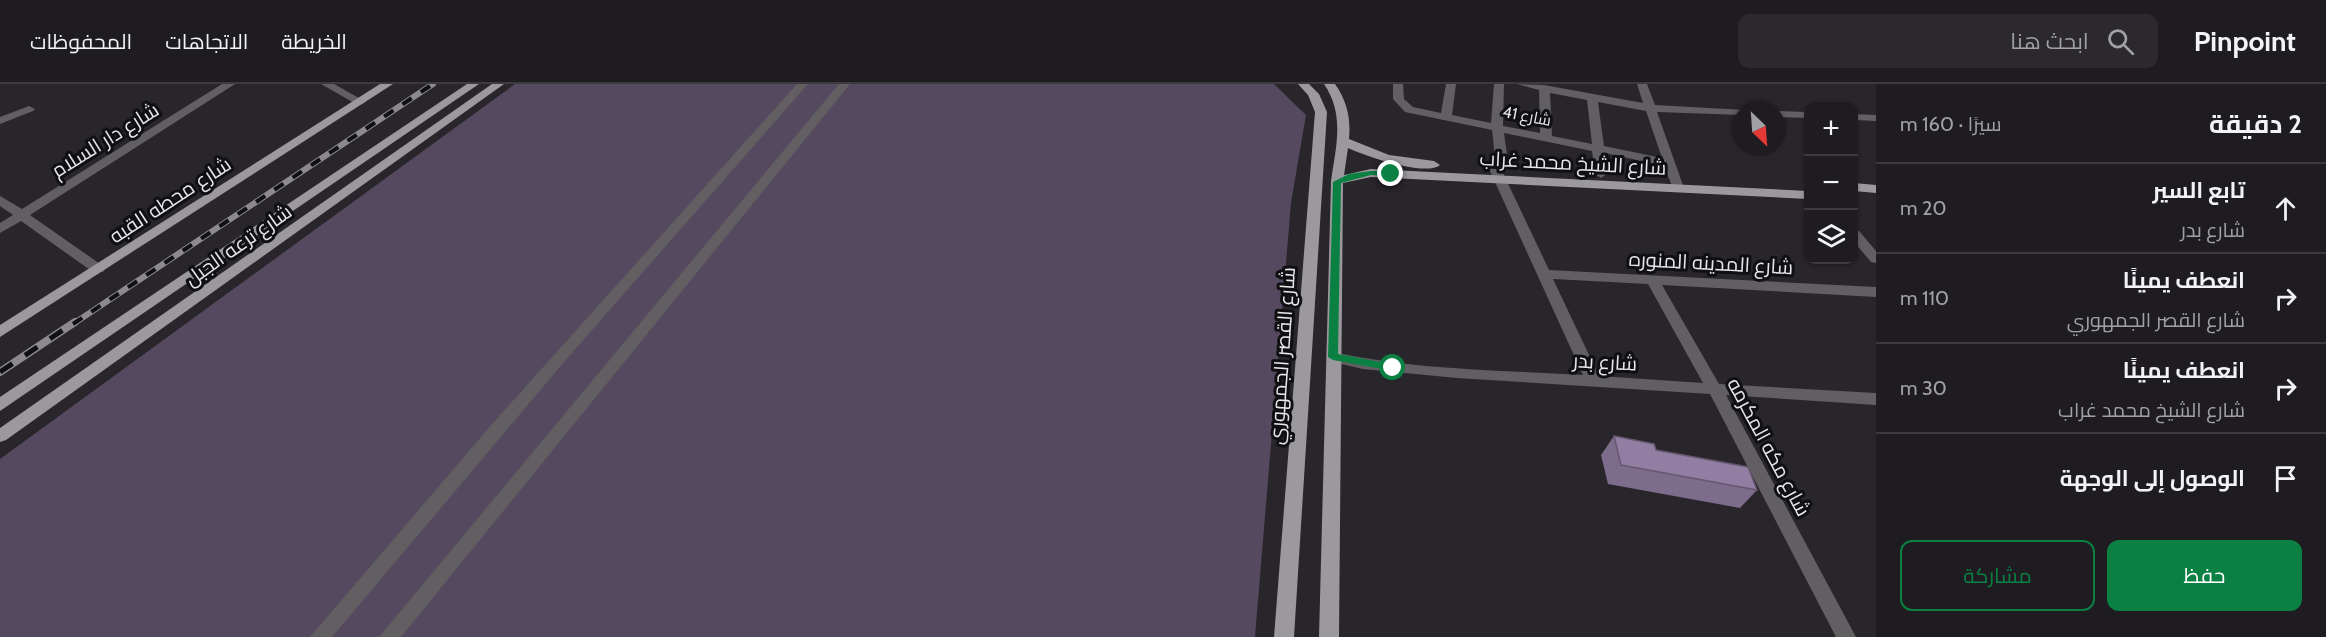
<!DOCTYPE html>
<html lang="ar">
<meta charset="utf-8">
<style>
:root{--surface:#1e1c20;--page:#2b292d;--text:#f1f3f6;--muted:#a1a1a5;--line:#3c3a3e;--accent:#0b8043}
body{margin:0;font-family:Cabin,Cairo,sans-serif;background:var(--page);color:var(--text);direction:rtl}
.controls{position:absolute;right:18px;top:18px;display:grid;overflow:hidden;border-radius:12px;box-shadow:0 2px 4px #0004}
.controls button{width:54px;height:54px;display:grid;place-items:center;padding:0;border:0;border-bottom:2px solid var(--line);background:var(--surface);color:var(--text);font:30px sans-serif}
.compass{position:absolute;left:1732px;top:18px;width:54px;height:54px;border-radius:50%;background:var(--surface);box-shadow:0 2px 4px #0004;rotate:155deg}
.stop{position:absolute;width:18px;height:18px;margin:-14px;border:4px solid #0b8043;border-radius:50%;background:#fff}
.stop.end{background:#0b8043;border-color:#fff;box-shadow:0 2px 6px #0008}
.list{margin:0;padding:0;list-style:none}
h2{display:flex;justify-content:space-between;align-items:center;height:78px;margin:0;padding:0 24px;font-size:26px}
h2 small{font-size:20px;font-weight:400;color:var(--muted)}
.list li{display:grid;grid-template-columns:39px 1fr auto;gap:18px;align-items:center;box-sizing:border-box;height:90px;padding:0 24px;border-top:2px solid var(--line)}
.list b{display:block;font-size:22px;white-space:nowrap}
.list p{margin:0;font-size:20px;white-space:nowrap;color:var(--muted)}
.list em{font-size:20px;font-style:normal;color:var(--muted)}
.actions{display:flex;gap:12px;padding:18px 24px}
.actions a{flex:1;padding:14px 0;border:2px solid var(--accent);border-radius:12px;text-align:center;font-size:21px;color:var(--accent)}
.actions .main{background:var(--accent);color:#fff}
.icon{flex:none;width:33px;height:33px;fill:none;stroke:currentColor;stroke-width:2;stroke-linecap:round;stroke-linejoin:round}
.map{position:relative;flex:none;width:1876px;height:553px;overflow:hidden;direction:ltr}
header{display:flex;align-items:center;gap:36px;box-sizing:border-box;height:84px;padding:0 30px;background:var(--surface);border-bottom:2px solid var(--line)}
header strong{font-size:28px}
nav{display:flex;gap:33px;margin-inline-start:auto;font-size:21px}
.search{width:420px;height:54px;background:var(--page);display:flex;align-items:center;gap:15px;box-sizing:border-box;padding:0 21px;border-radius:12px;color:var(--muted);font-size:22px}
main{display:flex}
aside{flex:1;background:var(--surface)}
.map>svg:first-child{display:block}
.green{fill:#54495e}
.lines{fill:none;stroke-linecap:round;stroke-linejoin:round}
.minor{fill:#615f62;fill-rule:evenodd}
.major{fill:#9b989e;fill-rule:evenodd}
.rail-far1-casing{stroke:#8c8a8f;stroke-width:6}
.rail-casing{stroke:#8c8a8f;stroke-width:8}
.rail-far1{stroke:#100f11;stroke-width:4;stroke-dasharray:11;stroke-linecap:butt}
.rail{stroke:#100f11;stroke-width:5;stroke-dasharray:15;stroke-linecap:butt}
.wall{fill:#7d6c8b}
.building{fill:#917ea2;stroke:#665871;stroke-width:1.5}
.route{fill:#0b8043}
.labels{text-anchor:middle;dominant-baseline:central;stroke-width:6;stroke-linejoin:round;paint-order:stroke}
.far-street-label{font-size:16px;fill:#e8e6ea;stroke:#100f11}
.street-label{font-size:20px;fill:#e8e6ea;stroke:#100f11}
</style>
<header>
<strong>Pinpoint</strong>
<div class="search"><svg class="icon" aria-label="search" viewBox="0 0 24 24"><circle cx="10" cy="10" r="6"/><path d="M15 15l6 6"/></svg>ابحث هنا</div>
<nav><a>الخريطة</a><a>الاتجاهات</a><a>المحفوظات</a></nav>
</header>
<main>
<aside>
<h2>2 دقيقة<small>سيرًا · 160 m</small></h2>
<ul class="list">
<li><svg class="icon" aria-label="ahead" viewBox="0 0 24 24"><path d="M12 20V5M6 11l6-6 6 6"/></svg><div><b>تابع السير</b><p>شارع بدر</p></div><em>20 m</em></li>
<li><svg class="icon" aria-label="right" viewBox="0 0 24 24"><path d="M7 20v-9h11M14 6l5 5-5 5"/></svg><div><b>انعطف يمينًا</b><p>شارع القصر الجمهوري</p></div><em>110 m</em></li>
<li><svg class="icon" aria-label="right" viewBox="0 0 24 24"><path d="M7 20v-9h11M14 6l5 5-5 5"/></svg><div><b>انعطف يمينًا</b><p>شارع الشيخ محمد غراب</p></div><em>30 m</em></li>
<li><svg class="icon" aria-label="arrive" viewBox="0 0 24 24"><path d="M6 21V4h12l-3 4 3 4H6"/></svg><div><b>الوصول إلى الوجهة</b></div></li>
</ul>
<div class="actions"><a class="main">حفظ</a><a>مشاركة</a></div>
</aside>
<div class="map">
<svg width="1876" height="553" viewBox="0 0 1876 553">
<rect width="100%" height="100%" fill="#28252b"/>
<polygon class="green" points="515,0 1274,0 1306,31 1291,119 1255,553 0,553 0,375"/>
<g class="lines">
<g class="minor">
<polygon points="222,0 235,0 30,131 103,182 105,185 103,188 93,188 21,137 0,149 0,139 13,131 0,122 0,112 22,125"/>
<polygon points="321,0 334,0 366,18 360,21 356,20"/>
<polygon points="797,0 808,0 564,278 332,553 310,553 493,339"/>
<polygon points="839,0 850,0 401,553 379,553"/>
<path d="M1393,0h10l1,15 9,8 28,6 5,-29h10l-4,31 39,8 3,-39h10l-1,42 37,7 -1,-43 -22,-6 27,1 99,18 -6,-19h10l8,21 90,5 -4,1v4l-84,-3 27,76 -2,3h-8l-10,-25 -59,-13 2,21 -6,4 -6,-4 -3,-23 -88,-18 5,36 -6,4 46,97 327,17v10l-214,-12 57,99 157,9v12l-150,-10 130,242h-20l-126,-243 -253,-16 -94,-9 -35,-8 -2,-4 7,-5c81,18 167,18 250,23l-94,-206 7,-3 -4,-36 -87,-18 -12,-13zM1550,9l37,7 5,44 -40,-8zM1598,18l48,9 16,47 -58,-12zM1553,195l95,5 55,99 -104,-7z"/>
<polygon points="29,22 35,25 33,27 0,40 0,33"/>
<polygon points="1775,27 1777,27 1808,28 1808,34 1777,33"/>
<polygon points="1854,30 1876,31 1876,37 1854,36"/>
<polygon points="1854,146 1859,147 1876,167 1876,179 1871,178 1854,158"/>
</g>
<g class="major">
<polygon points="380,0 393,0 0,253 0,241"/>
<polygon points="467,0 479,0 0,327 0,313"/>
<polygon points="492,0 504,0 6,356 0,358 0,344"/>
<polygon points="1298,0 1309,0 1319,10 1327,28 1294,553 1274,553 1315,28 1308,11"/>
<path d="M1324,0h11c12,17 16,34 14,55l40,16 45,6 6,4c-14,12 -75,-9 -92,-17l-4,27 27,-6 437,22v8l-437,-22 -28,6 -4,454h-20l12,-456c5,-35 14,-66 -7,-97z"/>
<polygon points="1854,99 1876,101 1876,109 1854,107"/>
</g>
<g class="rail-far1-casing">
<polyline id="rail-far1" points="73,240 433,0"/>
</g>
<g class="rail-casing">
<polyline id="rail" points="0,288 75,238"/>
</g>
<use href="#rail-far1" class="rail-far1"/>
<use href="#rail" class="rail"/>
</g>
<polygon class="wall" points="1614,352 1656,366 1757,406 1740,424 1608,400 1601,371"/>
<polygon class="building" points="1614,352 1654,360 1656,366 1748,383 1757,406 1621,381"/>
<polygon class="route" points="1371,87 1391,87 1395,90 1391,92 1371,91 1341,99 1338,270 1396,281 1396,286 1393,287 1333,276 1328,273 1333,98 1349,90"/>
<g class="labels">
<g class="far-street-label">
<text transform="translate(1527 32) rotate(11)">شارع 41</text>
</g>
<g class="street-label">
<text transform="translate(105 56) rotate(-32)">شارع دار السلام</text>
<text transform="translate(1573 79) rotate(3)">شارع الشيخ محمد غراب</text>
<text transform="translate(170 116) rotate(-33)">شارع محطه القبه</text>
<text transform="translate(238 161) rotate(-35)">شارع ترعه الجبل</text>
<text transform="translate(1711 179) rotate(3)">شارع المدينه المنوره</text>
<text transform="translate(1282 272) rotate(-86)">شارع القصر الجمهوري</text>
<text transform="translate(1605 278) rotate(3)">شارع بدر</text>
<text transform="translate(1769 363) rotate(62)">شارع مكه المكرمه</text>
</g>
</g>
</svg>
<div class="controls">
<button>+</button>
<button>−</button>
<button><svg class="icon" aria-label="layers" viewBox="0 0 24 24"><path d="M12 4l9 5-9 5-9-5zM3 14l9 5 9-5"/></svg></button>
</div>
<svg class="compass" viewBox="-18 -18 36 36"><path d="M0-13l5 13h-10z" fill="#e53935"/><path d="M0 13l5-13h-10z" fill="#a1a1a5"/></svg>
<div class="stop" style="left:1393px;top:284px"></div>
<div class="stop end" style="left:1391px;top:90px"></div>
</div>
</main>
